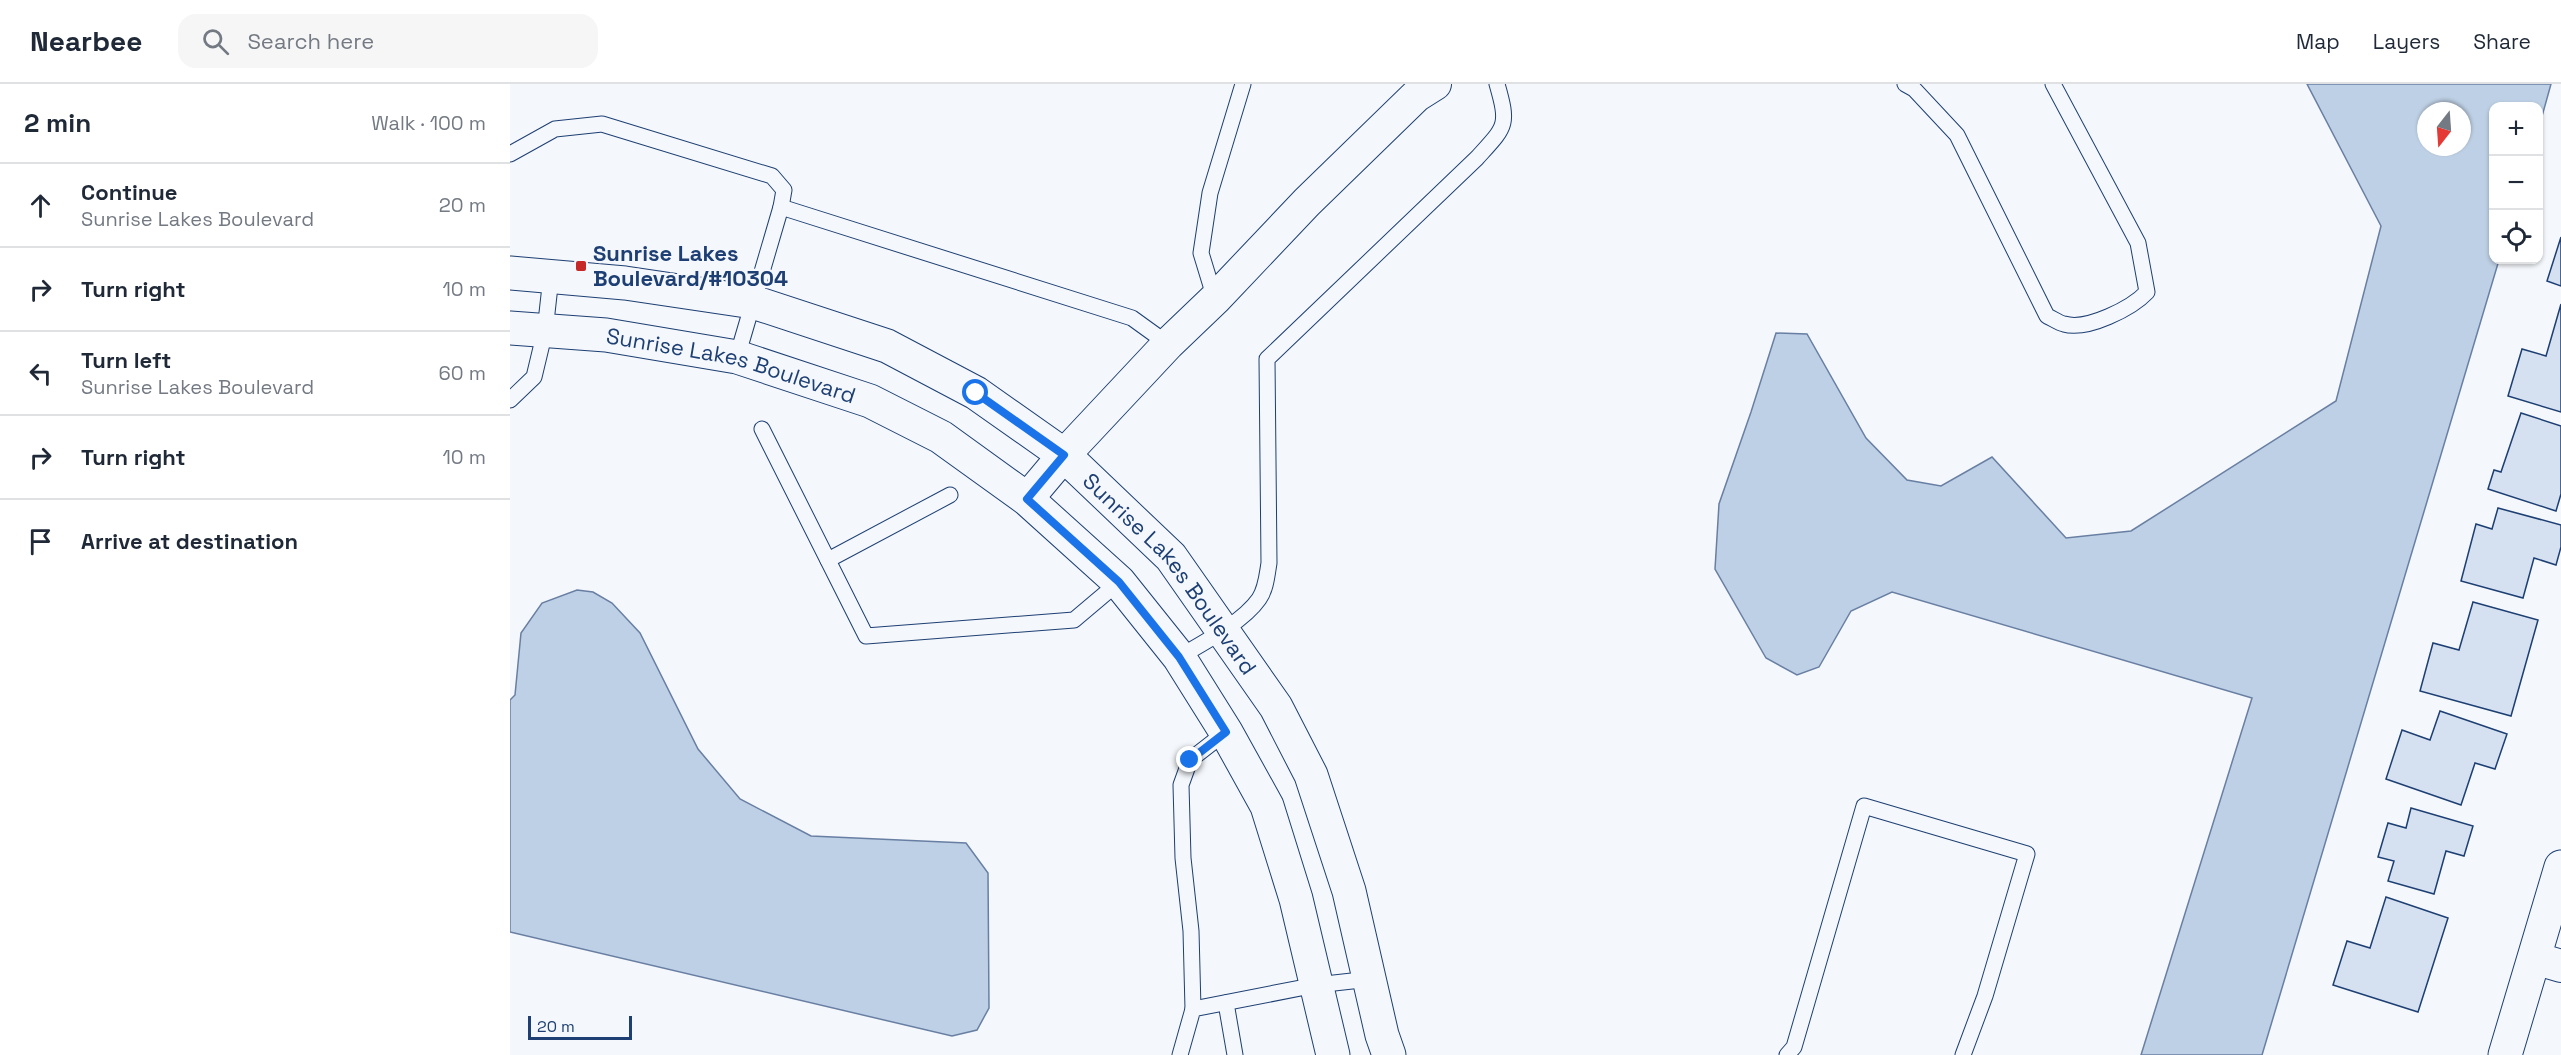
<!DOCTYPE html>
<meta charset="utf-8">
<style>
:root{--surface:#fff;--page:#f6f6f7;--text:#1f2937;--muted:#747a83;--line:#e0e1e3}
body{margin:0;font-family:"Space Grotesk",sans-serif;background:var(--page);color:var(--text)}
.controls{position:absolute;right:18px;top:18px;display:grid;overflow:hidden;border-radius:12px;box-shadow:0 2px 4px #0004}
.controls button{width:54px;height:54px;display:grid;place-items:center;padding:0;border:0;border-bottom:2px solid var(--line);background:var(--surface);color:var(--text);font:30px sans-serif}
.compass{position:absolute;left:1907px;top:18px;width:54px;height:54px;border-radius:50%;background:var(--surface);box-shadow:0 2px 4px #0004;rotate:197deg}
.scale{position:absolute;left:18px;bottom:15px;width:104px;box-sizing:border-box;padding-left:6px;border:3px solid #1d3f73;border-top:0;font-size:16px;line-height:21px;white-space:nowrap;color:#1d3f73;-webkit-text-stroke:4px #f4f7fb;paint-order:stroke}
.stop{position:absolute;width:18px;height:18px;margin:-14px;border:4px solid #1a73e8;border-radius:50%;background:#fff}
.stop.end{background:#1a73e8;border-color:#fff;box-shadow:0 2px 6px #0008}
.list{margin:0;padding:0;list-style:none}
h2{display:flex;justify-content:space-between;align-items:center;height:78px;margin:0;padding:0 24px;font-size:26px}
h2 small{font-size:20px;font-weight:400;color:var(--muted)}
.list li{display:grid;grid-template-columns:39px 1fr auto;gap:18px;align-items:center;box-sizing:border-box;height:84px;padding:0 24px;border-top:2px solid var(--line)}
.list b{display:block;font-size:22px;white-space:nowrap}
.list p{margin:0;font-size:20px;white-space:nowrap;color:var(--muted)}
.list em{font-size:20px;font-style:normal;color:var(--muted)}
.icon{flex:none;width:33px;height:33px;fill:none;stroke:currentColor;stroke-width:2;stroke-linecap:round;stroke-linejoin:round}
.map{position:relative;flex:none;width:2051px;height:971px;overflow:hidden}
header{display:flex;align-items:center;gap:36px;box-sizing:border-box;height:84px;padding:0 30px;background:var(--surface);border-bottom:2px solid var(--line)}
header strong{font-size:28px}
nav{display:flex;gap:33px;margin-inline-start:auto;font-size:21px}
.search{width:420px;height:54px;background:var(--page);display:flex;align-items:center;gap:15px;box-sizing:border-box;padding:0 21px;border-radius:18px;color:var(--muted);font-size:22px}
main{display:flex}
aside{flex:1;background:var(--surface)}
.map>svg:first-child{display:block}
.water{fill:#bed0e5;stroke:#687fa3;stroke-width:1.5;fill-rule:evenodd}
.building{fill:#d5e0f0;stroke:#1d3f73;stroke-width:1.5}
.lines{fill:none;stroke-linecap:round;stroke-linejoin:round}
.service-casing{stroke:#1d3f73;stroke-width:17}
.minor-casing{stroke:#1d3f73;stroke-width:34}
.tertiary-casing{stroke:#1d3f73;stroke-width:35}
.service{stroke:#f4f7fb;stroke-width:15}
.minor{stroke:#f4f7fb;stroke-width:32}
.tertiary{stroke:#f4f7fb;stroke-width:33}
.route{stroke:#1a73e8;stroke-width:8}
.poi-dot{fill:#c62828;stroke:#f4f7fb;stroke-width:2}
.labels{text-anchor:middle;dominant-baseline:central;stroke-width:4.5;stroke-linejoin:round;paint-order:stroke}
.poi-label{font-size:22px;font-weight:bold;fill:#1d3f73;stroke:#f4f7fb;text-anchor:start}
.street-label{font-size:22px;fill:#1d3f73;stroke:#f4f7fb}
</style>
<header>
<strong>Nearbee</strong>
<div class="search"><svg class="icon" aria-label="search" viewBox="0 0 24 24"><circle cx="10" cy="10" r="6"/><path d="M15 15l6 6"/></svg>Search here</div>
<nav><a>Map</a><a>Layers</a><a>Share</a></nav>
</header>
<main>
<aside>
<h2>2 min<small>Walk · 100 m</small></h2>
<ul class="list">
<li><svg class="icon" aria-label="ahead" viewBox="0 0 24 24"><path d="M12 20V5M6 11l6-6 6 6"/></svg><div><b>Continue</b><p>Sunrise Lakes Boulevard</p></div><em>20 m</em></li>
<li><svg class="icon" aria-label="right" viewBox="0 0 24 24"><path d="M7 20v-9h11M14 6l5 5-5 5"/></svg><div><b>Turn right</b></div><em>10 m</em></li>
<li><svg class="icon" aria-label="left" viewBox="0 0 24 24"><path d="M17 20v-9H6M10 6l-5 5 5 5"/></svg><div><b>Turn left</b><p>Sunrise Lakes Boulevard</p></div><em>60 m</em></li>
<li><svg class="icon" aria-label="right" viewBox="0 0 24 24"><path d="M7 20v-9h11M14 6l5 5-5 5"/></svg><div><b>Turn right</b></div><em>10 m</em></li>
<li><svg class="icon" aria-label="arrive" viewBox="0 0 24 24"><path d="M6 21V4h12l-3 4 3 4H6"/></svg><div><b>Arrive at destination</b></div></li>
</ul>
</aside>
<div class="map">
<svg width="2051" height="971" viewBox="0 0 2051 971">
<rect width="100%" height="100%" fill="#f4f7fb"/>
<g class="water">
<path d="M1797,0h244l-12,43 -1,-21h-44v154h5l-237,795h-121l111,-357 -360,-106 -41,19 -32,56 -22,8 -31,-17 -51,-89 4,-65 32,-92 25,-79 31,1 59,104 41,42 34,6 51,-29 74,81 65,-7 205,-130 45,-175zM1916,27h36v36h-36z"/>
<polygon points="67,506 83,508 102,519 130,549 188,665 230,715 301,752 456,759 478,789 479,924 467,946 442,952 0,848 0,616 5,611 11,549 32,519"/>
</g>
<g class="building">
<polygon points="2051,153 2051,202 2037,197"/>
<polygon points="2051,220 2051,328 1998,312 2012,265 2036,272"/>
<polygon points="2011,329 2051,342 2051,410 2046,427 1978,405 1984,386 1991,388"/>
<polygon points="1988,424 2051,441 2051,463 2046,481 2024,474 2013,514 1951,497 1966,440 1982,445"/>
<polygon points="1963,518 2028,536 2001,632 1910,607 1923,559 1949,566"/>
<polygon points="1930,627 1997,650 1985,685 1965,679 1951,721 1876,695 1892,646 1920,656"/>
<polygon points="1901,724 1963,742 1954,772 1936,767 1924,810 1878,797 1884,777 1868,773 1878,739 1896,744"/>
<polygon points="1876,813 1938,834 1908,928 1823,901 1837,857 1860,864"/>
</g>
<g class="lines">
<g class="service-casing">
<g id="service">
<path d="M1395,0l9,5 43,46 90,181c5,2 12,7 17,8 23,7 68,-16 83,-32l-9,-49 -85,-159"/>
<polyline points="0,70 45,45 92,40 262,92 274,106 271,123 227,273"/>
<polyline points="271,123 622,234 658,260"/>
<polyline points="705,215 691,169 700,109 733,0"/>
<polyline points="0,316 24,293 35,247 41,193"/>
<polyline points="252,345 356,552 564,536 609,498"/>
<polyline points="318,476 440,411"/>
<path d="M669,573c24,-14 64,-35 80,-58 7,-10 8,-24 10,-36l-2,-204 210,-201c29,-32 32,-32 20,-74"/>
<polyline points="716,919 725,971"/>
<polyline points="683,925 681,847 673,774 671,701 680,676 716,648"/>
<polyline points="670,971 683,925 806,901 860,895"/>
<polyline points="1277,971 1284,963 1354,722 1517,770 1475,912 1453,971"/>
</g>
</g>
<g class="minor-casing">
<g id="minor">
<polyline points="517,415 554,371 658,260 705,215 797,118 906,12 925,0"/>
<polyline points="2024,874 2051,882"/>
</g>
</g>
<g class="tertiary-casing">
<g id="tertiary">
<path id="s1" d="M0,189l115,10 128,19 134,44 89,47 88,62 107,102 105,150 35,68 38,116 33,144 7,20"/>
<path id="s2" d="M0,244l96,7 131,22 133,44 71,36 86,62 92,83 60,75 47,75 41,74 29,93 37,156"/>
<polyline points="1995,971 2051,783"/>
</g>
</g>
<use href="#service" class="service"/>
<use href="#minor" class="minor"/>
<use href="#tertiary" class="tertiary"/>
</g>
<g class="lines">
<polyline class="route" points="466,309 554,371 517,415 609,498 669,573 716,648 680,676"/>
</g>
<rect class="poi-dot" x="65" y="176" width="12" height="12" rx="3"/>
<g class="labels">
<g class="poi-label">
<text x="83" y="169">Sunrise Lakes<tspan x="83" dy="25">Boulevard/#10304</tspan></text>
</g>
<g class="street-label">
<text stroke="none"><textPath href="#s2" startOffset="225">Sunrise Lakes Boulevard</textPath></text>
<text stroke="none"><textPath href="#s1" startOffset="754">Sunrise Lakes Boulevard</textPath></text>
</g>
</g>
</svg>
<div class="controls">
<button>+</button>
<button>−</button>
<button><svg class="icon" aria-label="locate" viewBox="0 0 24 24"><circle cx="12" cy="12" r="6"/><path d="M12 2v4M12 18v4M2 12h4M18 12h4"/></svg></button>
</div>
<svg class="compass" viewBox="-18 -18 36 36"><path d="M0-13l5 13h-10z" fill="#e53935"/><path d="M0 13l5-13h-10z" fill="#747a83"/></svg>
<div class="scale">20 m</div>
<div class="stop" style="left:466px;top:309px"></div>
<div class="stop end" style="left:680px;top:676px"></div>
</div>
</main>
